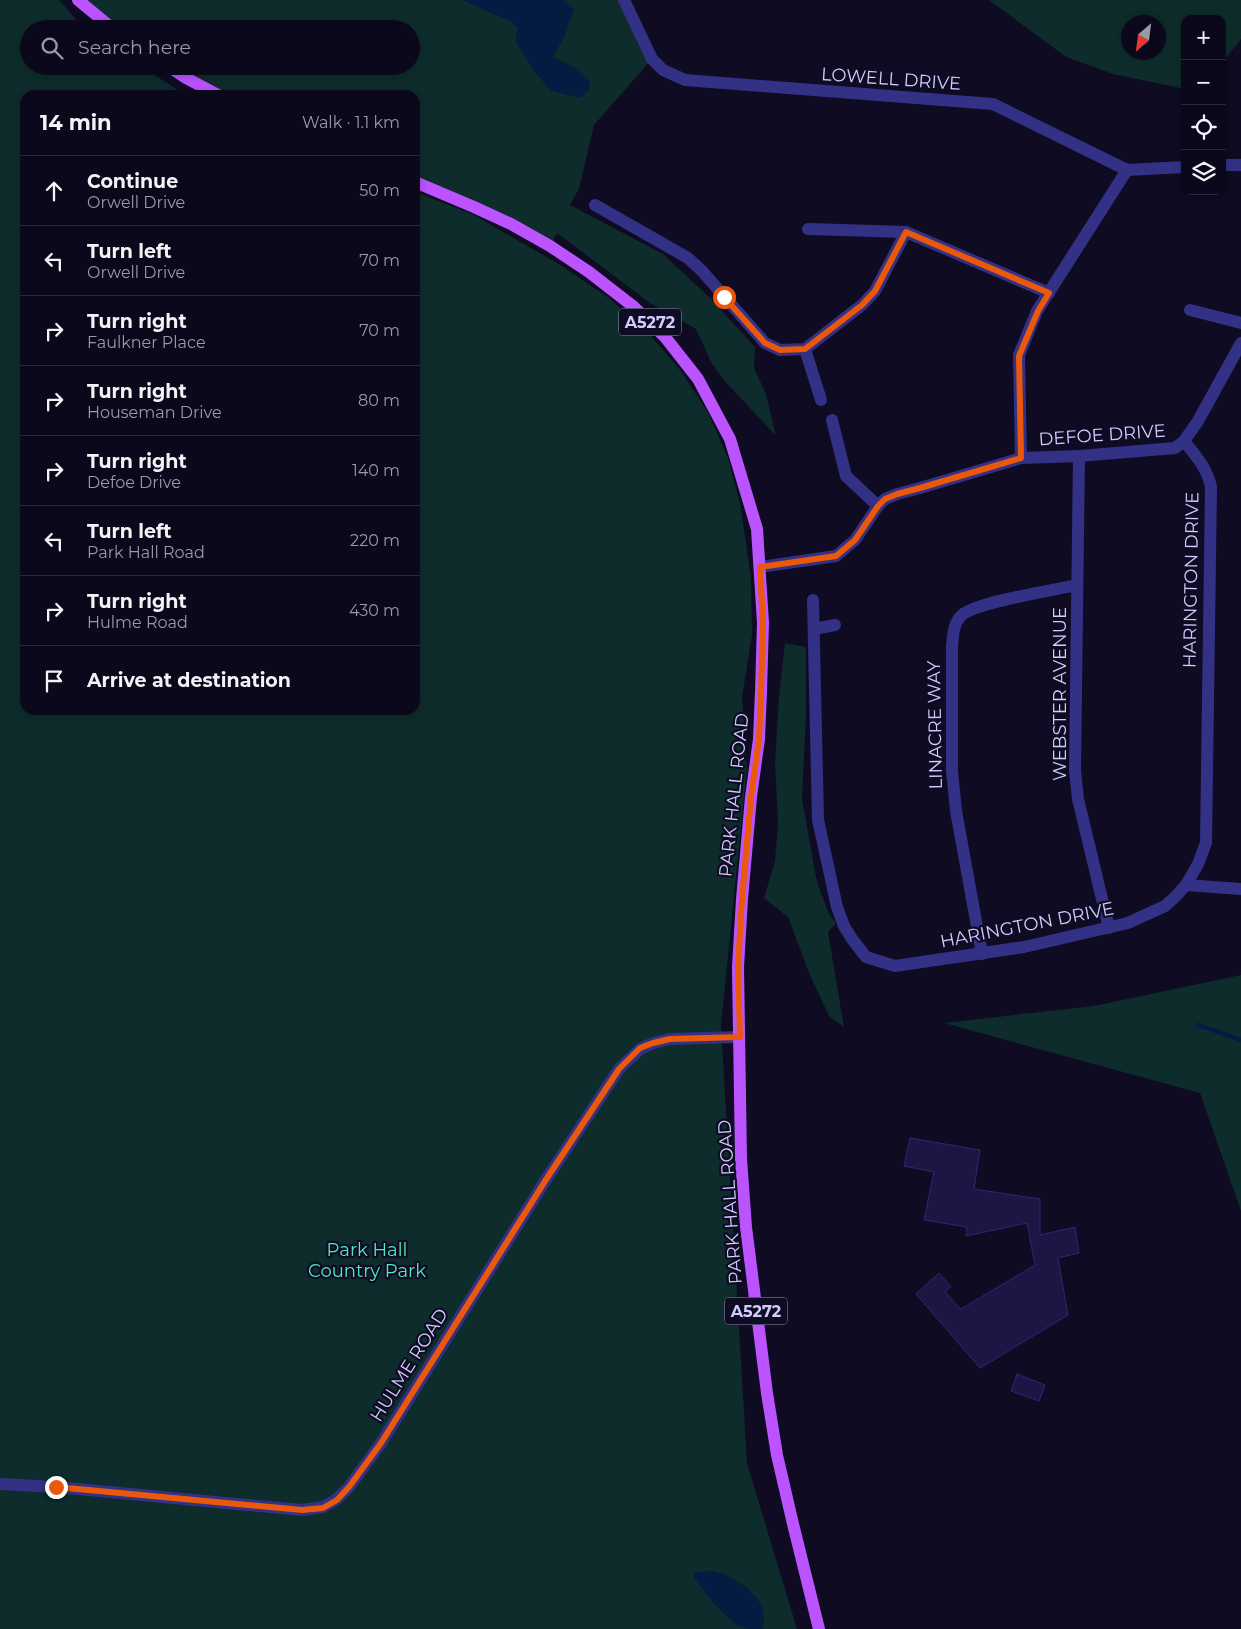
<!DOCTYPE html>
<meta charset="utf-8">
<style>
:root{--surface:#0a081a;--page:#131123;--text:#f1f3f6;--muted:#999aa2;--line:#2a2939}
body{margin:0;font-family:Montserrat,sans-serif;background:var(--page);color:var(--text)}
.controls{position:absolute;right:15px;top:15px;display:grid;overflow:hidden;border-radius:10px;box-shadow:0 2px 8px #0003}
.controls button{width:45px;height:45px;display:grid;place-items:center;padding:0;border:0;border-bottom:1px solid var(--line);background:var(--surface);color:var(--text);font:25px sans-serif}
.compass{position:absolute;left:1121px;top:15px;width:45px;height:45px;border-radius:50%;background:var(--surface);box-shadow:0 2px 8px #0003;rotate:208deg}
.stop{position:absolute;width:15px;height:15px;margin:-11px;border:4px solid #ea580c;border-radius:50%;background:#fff}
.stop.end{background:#ea580c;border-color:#fff;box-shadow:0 1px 5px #0008}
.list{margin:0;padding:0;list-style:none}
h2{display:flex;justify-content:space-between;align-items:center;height:65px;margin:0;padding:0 20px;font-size:21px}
h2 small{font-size:16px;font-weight:400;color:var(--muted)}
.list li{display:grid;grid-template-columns:32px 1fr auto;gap:15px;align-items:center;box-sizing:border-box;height:70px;padding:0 20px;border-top:1px solid var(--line)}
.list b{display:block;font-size:19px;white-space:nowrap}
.list p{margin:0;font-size:16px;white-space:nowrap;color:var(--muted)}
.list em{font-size:16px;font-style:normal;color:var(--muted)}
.icon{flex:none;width:28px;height:28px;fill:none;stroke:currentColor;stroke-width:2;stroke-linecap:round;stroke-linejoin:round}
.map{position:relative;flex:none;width:1241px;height:1629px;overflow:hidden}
.search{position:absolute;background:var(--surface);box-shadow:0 2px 8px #0003;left:20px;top:20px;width:400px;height:55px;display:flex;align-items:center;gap:12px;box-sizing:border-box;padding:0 18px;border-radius:28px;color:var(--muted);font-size:19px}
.panel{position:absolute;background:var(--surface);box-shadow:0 2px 8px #0003;left:20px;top:90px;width:400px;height:625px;border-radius:15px}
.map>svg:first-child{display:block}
.green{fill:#0d2c2b;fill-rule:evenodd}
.water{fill:#041c42}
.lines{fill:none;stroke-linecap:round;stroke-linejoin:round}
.stream{stroke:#041c42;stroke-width:4.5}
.building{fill:#1e1545;stroke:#322573}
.minor{stroke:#323186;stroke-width:12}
.primary{stroke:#bb53ff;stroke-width:12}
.route{stroke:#ea580c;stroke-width:6}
.labels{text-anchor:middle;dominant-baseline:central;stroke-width:4.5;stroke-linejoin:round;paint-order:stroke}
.shield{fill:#0e0b22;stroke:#9692bd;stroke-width:1}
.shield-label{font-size:16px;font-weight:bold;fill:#d0ccff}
.street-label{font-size:18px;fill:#d0ccff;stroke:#0e0b22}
.park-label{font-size:18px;fill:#4cebbf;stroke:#0e0b22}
</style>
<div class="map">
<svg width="1241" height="1629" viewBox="0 0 1241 1629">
<rect width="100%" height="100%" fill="#0e0b22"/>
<g class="green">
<polygon points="0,0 59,0 80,24 87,29 29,29 29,66 140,66 186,95 25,95 25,710 415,710 415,192 472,214 557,263 609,298 651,336 681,371 709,414 728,458 740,503 751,577 752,635 742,698 747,768 721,1025 747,1463 797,1629 0,1629"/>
<polygon points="78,0 624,0 652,59 594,125 579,189 570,205 663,254 710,298 755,347 754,368 766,394 776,436 723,379 711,362 696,329 650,303 557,233 550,246 415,182 415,95 220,95 168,66 411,66 411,29 114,29"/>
<path d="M989,0h252v39l-19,24v-44h-37v70l-72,-15 -47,-17zM1128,22h30v30h-30z"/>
<polygon points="785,643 806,647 806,714 802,799 817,882 829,914 836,923 828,932 844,1027 829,1016 809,973 788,917 764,898 775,861 778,824 775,763 779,697"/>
<polygon points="1241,975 1241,1211 1200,1093 944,1023 1094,1006"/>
</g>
<g class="water">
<polygon points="462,0 565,0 574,9 564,38 552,57 574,67 590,81 589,90 580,98 551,91 535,72 515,41 518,28 510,21"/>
<path d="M714,1571c24,7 58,28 48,58 -6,0 -14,0 -20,-1 -14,-7 -40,-37 -48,-51l1,-5z"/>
</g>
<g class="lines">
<polyline class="stream" points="1198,1025 1241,1040"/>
</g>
<g class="building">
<polygon points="910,1138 980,1150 974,1189 1040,1199 1040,1235 1075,1227 1079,1253 1058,1258 1068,1315 980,1368 916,1294 939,1273 951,1287 945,1292 961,1309 1035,1265 1027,1223 966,1236 967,1227 924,1220 934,1172 904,1166"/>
<polygon points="1017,1374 1045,1385 1039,1401 1011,1391"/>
</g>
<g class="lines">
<g class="minor">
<polyline points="624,0 652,59 663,70 685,80 993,104 1127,170 1185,167"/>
<polyline points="1222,165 1241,165"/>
<polyline points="595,205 688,258 702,271 765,343 780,350 805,349 862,305 875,291 906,232"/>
<polyline points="808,229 906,232 1049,293"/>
<polyline points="1190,310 1241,323"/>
<polyline points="805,349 821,400"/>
<polyline points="832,420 846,476 878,506"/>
<polyline points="1079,456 1075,770 1078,799 1109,928"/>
<polyline points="1021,458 1019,355 1037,311 1127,170"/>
<polyline points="760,567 836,556 855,540 878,506 885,499 897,494 920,488 1021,458 1079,456 1175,448 1184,441 1198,421 1241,343"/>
<path d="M813,600l5,220 19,87 7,19 8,13 14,18 29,9 129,-19 104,-24 37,-17 10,-9 11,-12 12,-21 8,-21 5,-356c-4,-19 -15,-31 -27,-46"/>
<polyline points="814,629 835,625"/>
<polyline points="1186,885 1241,889"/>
<path d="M982,954l-26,-143 -4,-40v-124c1,-11 1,-24 10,-32 14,-13 93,-25 115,-30"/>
<polyline points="0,1484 56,1487 302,1510 323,1507 337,1499 349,1487 381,1443 547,1178 619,1069 640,1049 653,1043 670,1039 739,1037"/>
</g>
<g class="primary">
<polyline points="78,0 113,29"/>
<polyline points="168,66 186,78 218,95"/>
<polyline points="415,182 474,207 511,224 550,246 589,272 634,307 665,337 698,379 730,439 757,529 763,623 761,692 759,739 751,797 742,899 738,967 741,1159 746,1227 767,1393 777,1455 793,1524 819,1629"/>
</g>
</g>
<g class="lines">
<polyline class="route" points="56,1487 302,1510 323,1508 337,1500 349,1487 381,1443 547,1178 619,1069 640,1048 653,1043 670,1039 740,1037 738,967 742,899 751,797 759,739 761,692 763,623 760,567 836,556 855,540 878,506 885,499 897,494 920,488 1021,458 1019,356 1038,311 1049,293 906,232 875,291 862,305 805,349 780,350 765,343 724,297"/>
</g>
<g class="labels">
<g class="shield">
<rect x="619" y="308.5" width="62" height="27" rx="4"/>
<rect x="725" y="1297.5" width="62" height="27" rx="4"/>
</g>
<g class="shield-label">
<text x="650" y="322">A5272</text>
<text x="756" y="1311">A5272</text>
</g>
<g class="street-label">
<text transform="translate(891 79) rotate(4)">LOWELL DRIVE</text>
<text transform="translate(1102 435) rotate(-4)">DEFOE DRIVE</text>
<text transform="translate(1191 580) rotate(-89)">HARINGTON DRIVE</text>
<text transform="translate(1060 694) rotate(-90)">WEBSTER AVENUE</text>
<text transform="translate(935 725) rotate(-91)">LINACRE WAY</text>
<text transform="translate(734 795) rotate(-84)">PARK HALL ROAD</text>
<text transform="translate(1027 925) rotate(-11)">HARINGTON DRIVE</text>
<text transform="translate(730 1202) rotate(-94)">PARK HALL ROAD</text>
<text transform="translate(409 1365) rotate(-58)">HULME ROAD</text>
</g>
<g class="park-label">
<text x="367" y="1250">Park Hall<tspan x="367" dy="21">Country Park</tspan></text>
</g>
</g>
</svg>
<div class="controls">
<button>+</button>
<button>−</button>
<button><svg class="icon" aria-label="locate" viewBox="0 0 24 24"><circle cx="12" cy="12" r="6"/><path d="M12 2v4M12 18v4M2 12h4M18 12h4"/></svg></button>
<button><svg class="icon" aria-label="layers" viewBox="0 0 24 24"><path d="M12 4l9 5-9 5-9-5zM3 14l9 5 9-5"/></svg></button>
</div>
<svg class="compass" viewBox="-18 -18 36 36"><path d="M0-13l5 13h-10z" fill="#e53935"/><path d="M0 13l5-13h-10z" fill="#999aa2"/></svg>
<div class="stop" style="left:724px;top:297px"></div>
<div class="stop end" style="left:56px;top:1487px"></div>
<div class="search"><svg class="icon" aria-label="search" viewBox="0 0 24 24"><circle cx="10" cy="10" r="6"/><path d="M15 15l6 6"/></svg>Search here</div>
<section class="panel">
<h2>14 min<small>Walk · 1.1 km</small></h2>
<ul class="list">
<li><svg class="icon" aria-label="ahead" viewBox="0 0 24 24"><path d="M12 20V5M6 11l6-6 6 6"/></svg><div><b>Continue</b><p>Orwell Drive</p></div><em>50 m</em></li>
<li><svg class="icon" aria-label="left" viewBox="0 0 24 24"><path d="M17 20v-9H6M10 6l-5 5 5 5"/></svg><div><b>Turn left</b><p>Orwell Drive</p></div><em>70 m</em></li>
<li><svg class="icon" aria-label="right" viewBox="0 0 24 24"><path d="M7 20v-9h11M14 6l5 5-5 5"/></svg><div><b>Turn right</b><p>Faulkner Place</p></div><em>70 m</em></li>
<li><svg class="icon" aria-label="right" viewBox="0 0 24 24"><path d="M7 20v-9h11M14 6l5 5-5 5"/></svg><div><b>Turn right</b><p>Houseman Drive</p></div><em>80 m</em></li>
<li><svg class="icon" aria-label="right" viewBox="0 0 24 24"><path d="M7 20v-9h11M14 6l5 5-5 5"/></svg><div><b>Turn right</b><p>Defoe Drive</p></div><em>140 m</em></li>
<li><svg class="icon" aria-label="left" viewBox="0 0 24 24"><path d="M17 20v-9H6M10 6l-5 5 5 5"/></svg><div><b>Turn left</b><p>Park Hall Road</p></div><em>220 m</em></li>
<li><svg class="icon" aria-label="right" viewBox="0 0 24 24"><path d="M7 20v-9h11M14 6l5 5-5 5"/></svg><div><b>Turn right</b><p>Hulme Road</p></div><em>430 m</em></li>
<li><svg class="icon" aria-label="arrive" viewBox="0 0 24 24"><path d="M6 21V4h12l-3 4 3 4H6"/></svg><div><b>Arrive at destination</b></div></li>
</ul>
</section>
</div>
